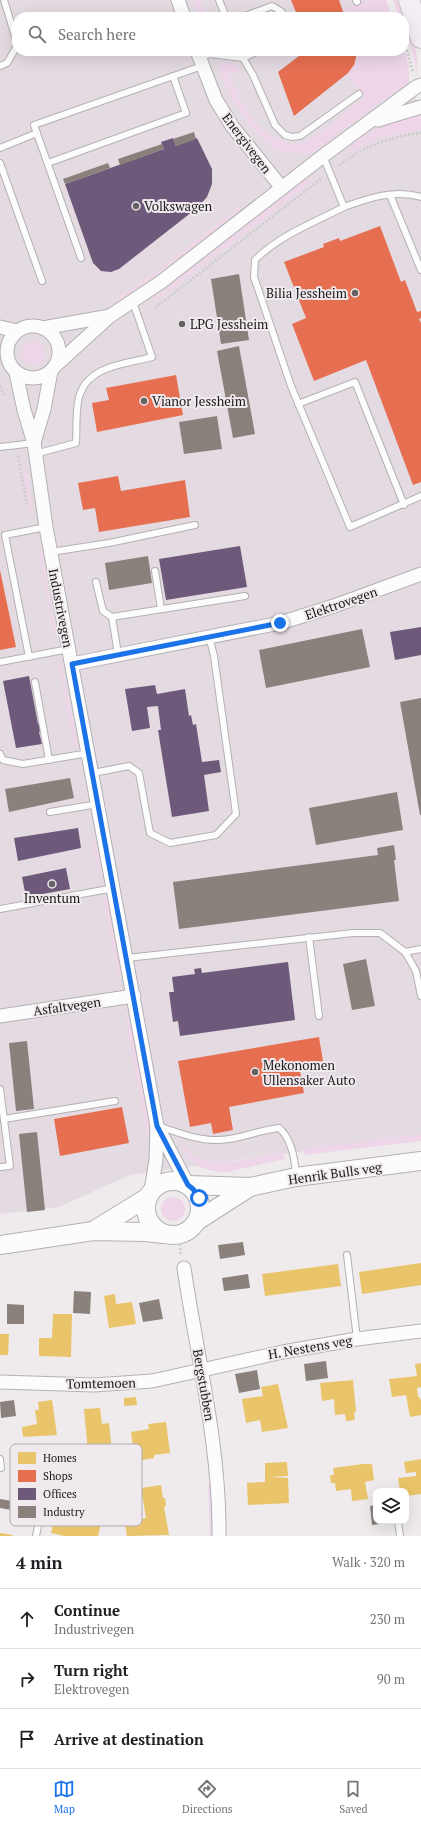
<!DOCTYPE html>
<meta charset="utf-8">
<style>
:root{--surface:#fff;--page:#f6f6f6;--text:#202124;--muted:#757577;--line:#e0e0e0;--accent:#1a73e8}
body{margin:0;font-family:"PT Serif",serif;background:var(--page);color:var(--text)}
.controls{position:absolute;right:12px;bottom:12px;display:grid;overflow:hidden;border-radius:8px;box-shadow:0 4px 16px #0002}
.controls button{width:36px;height:36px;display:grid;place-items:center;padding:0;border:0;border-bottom:1px solid var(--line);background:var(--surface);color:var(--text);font:20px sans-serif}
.stop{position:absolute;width:12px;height:12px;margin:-9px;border:3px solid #1a73e8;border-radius:50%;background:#fff}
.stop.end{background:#1a73e8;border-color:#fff;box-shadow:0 1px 4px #0008}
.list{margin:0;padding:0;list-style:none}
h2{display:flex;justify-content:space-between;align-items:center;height:52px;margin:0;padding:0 16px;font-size:17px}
h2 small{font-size:13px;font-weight:400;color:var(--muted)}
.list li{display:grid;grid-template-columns:26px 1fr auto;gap:12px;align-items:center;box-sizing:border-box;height:60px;padding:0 16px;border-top:1px solid var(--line)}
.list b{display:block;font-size:15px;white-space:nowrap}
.list p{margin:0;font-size:13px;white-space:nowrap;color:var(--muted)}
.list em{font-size:13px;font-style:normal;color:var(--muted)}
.icon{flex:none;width:22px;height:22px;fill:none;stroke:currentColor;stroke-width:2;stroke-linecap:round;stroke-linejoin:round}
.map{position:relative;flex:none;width:421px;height:1536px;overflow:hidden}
.search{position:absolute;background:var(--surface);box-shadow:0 4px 16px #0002;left:12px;right:12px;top:12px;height:44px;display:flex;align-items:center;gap:10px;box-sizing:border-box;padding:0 14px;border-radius:16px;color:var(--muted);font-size:15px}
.sheet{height:232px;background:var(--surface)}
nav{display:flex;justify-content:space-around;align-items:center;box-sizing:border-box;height:56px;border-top:1px solid var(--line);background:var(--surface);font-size:11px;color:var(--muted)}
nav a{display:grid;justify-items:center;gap:2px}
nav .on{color:var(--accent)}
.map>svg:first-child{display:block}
.built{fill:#e4dbe2}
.green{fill:#eed6e8}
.homes{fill:#e9c46a}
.shops{fill:#e76f51}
.offices{fill:#6d597a}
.industry{fill:#8a817c}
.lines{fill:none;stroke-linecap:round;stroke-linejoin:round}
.lane-casing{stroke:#b3b0b2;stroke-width:8}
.street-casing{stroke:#b3b0b2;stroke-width:15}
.secondary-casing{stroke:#b3b0b2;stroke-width:20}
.primary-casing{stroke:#c7c5c6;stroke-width:22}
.path{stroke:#cccbcc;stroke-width:2.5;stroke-dasharray:2 2;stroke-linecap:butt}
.lane{stroke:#fdfcfc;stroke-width:6}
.street{stroke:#fdfcfc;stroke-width:13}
.secondary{stroke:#fdfcfc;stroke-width:18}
.primary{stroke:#f4edf3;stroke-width:20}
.route{stroke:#1a73e8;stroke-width:5}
.poi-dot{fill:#656264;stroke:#f0eaee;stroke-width:1.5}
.labels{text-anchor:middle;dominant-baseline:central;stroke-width:4;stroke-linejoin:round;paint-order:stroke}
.street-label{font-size:13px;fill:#1a181a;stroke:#f0eaee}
.poi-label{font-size:13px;fill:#1a181a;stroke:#f0eaee;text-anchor:start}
.key{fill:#f0eaee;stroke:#b0abae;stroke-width:1}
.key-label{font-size:11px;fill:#1a181a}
</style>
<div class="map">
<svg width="421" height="1536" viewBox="0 0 421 1536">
<rect width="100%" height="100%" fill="#efebed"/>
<polygon class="built" points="0,0 379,0 386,17 17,17 17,51 398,51 421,111 421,1135 130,1175 59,1207 0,1214"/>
<g class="green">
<polygon points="194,0 200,0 207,17 200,17"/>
<polygon points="370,0 386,0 392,17 346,17 343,10"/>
<path d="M393,0h10c7,22 18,55 13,77 1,-23 -12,-37 -12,-60h-5z"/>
<path d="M404,49l5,16v17l-99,72c-11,-1 -24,-1 -34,-5 -18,-8 -60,-67 -56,-86h9l11,6 -1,2 -10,4c7,14 12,29 21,41 8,12 37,33 52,27 22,-10 42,-30 62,-45l-16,-23 7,-11 3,-13h46z"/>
<path d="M421,116v14l-41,7 -30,15 -1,-1c10,-19 52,-33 72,-35z"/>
<polygon points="307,180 312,181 155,302 154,299 162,292 302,182"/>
<polygon points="240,206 241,210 137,290 126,297 98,309 114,301 154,273"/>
<circle cx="33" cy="353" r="12"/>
<polygon points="24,468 27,471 33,514 31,516 22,471"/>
<polygon points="38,546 41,549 55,631 54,637"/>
<polygon points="58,662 61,662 78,745 74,748"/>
<path d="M91,837c7,6 11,30 8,39z"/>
<polygon points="103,898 107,899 121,971 118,976"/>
<path d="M125,1017c12,11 22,95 26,116l-3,7z"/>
<polygon points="421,1134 421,1141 304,1155 303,1149"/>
<path d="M181,1144c6,4 9,10 14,12 23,13 60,1 86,-3l3,1 1,5 -58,13c-21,0 -39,-7 -46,-28z"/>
<circle cx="173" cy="1209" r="12"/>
<polygon points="208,1485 211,1485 214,1536 210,1536"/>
</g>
<g class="homes">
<polygon points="421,1263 421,1285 362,1294 359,1272"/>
<polygon points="338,1264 341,1286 265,1296 262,1274"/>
<polygon points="115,1294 116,1304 132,1302 136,1324 109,1328 104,1296"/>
<polygon points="53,1314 72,1314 71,1357 39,1356 39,1338 52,1338"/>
<polygon points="0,1334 9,1334 8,1355 0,1355"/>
<polygon points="421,1363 421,1387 417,1388 418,1396 421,1400 421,1415 410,1417 406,1395 392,1397 389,1379 417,1376 415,1364"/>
<polygon points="353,1380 356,1412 354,1413 355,1420 346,1421 345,1414 335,1415 334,1399 322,1401 320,1383"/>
<polygon points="278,1384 288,1428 262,1432 260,1420 246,1423 242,1399 263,1396 261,1387"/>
<polygon points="136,1397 137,1405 124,1406 124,1398"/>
<polygon points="52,1400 57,1435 23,1437 22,1427 37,1424 35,1410 39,1410 38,1402"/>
<polygon points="100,1408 102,1424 109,1423 112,1451 100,1452 101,1466 86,1467 84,1453 88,1452 84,1409"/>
<polygon points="166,1422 170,1453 154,1455 154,1458 135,1461 131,1432 149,1429 148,1424"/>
<polygon points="421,1459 421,1494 406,1496 406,1491 400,1491 398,1478 416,1476 416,1472 406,1473 404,1462"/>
<polygon points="287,1462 288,1476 270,1477 288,1478 289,1503 248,1505 247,1483 265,1482 265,1463"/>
<polygon points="363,1464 372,1464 374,1480 365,1482 368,1499 352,1501 351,1489 336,1491 335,1483 331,1483 330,1475 334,1475 333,1468"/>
<polygon points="161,1485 163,1498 165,1498 166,1506 164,1507 169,1535 127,1536 125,1522 146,1518 141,1488"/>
<polygon points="73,1509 78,1510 78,1514 90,1516 90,1514 95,1515 95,1517 102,1519 98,1536 64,1536 51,1533 56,1512 71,1516"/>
<polygon points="0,1533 13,1535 13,1536 0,1536"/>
</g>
<g class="shops">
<polygon points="291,0 339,0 345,17 298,17"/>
<polygon points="299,51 357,51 357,53 354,65 348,73 294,116 278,72 299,56"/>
<polygon points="380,226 401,282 405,280 417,312 421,311 421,318 419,319 421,323 421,482 413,485 366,360 314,381 292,324 306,318 284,262 324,247 323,244 339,238 340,241"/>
<polygon points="176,375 183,415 97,432 92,403 109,400 106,388"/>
<polygon points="118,476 121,491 185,480 190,517 99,532 95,508 83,510 78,483"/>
<polygon points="0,570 16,647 0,650"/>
<polygon points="319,1037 323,1061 299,1065 304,1093 229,1107 233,1130 213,1134 211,1123 190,1127 178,1061"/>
<polygon points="122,1107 129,1143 60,1156 54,1119"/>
</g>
<g class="offices">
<polygon points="173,138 176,146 197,138 212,169 212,184 207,197 197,208 119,269 111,272 101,271 93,263 65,184 164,149 161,142"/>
<polygon points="240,546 247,587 166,600 159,559"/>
<polygon points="421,627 421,655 395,660 390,632"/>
<polygon points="29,676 38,724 39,724 41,731 39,732 42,744 16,748 3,681"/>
<polygon points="155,685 157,694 185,689 189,716 191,715 193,725 196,724 202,762 219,760 221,772 204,775 209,811 172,817 158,730 161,730 158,706 147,707 150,728 132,731 125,689"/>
<polygon points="78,828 81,848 18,861 14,838"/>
<polygon points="66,868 70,889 26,897 22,877"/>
<polygon points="288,962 295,1020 180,1036 178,1021 173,1022 169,992 174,992 172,977 195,974 194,969 201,968 202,973"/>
</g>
<g class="industry">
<polygon points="194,132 196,139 176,146 173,139"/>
<polygon points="162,144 164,149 120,165 118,159"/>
<polygon points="108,163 110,168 65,184 63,179"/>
<polygon points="239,274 249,340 221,344 211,279"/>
<polygon points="239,346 255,434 233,438 217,351"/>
<polygon points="217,416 222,449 184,454 179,422"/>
<polygon points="148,556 152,583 109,590 105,563"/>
<polygon points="362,629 370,667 266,688 259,650"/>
<polygon points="421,698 421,815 420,815 400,702"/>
<polygon points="70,778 74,798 9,812 5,789"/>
<polygon points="397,792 403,830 316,845 309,808"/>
<polygon points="394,845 396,860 394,860 399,901 179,929 173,882 378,855 377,848"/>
<polygon points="366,959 375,1006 352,1010 343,964"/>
<polygon points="27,1041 34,1109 16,1111 9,1043"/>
<polygon points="37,1132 45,1210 27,1212 19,1134"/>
<polygon points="243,1242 245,1255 220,1259 218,1245"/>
<polygon points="248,1274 250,1288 224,1291 222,1278"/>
<polygon points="74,1291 91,1292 90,1314 73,1313"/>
<polygon points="159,1299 163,1319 143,1322 139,1303"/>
<polygon points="7,1304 24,1305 24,1324 7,1324"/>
<polygon points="326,1361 328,1378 306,1381 304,1364"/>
<polygon points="257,1370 260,1389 239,1393 235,1374"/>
<polygon points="14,1400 16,1416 1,1418 0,1402"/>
<polygon points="0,1499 18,1502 17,1511 0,1508"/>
<polygon points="376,1505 376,1521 389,1521 389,1523 372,1525 370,1506"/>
</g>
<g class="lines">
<g class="lane-casing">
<g id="lane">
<polyline points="4,0 17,43"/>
<polyline points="219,0 226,17"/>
<polyline points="356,0 357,2"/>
<polyline points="242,17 272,6 282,12 284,17"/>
<polyline points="199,58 210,54 243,58 253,75 275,125 285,135 292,137 300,136 359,94"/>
<polyline points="243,58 259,51"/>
<polyline points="0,66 7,63 17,46"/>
<polyline points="0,148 37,133"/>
<path d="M323,156l21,51c25,-9 51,-18 77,-10"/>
<polyline points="0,163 42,281"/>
<polyline points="48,163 186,113 173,76"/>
<polyline points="390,195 421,270"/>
<path d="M344,207c-31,16 -64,28 -89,53l-1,17 37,109 59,141 71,-31"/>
<polyline points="81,258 34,125 202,66"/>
<polyline points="298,404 355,382 404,505"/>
<polyline points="0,447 34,443"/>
<path d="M35,454l41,-11c1,-15 -1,-35 4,-49 10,-29 47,-30 72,-37l-19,-55"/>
<polyline points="51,552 109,543 195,525"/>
<polyline points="155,571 161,609"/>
<polyline points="96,582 103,611 112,617 245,596"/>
<polyline points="112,617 118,654"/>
<polyline points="29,657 5,535 46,527"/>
<polyline points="0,662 69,649"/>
<polyline points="35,682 49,760"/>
<polyline points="0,754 3,760 23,764 89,753"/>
<polyline points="93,773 129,766 139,773 150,833 170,843 216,835 236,814 214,656 209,636"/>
<polyline points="50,812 98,804"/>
<polyline points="0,909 114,888"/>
<polyline points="309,937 319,1016"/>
<polyline points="405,952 421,949"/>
<polyline points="127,958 353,933 380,933 405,952 416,971 421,996"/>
<polyline points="0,1089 10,1166 0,1167"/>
<polyline points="4,1119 115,1101"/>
<path d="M158,1126c19,6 40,15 60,14 21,0 40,-10 61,-12 13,11 16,31 17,48"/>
<polyline points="347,1255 357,1339"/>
<polyline points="0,1459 1,1468"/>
<polyline points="398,1521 400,1536"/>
<polyline points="36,1536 39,1521"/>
</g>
</g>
<g class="street-casing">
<g id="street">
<polyline points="178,0 184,17"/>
<polyline points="197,51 216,100 232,126 282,188"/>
<polyline points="378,120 421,107"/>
<circle cx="33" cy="352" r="26"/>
<polyline points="0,327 17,331"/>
<polyline points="43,328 110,316"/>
<polyline points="55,366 110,316 161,282 323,156 416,87 421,85"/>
<polyline points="16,373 24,410 34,443 46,527 157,1126"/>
<polyline points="34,443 44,409 51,371"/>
<polyline points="72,664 280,623 334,606 421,574"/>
<polyline points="0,1016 134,996"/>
<polyline points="151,1191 156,1160 157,1126 188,1185"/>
<path d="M184,1268c13,89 36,177 35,268"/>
<polyline points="0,1382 94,1385 152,1381 283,1352 357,1339 421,1331"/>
</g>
</g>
<g class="secondary-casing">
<g id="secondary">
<circle cx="173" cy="1208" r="27"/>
<polyline points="188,1185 250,1187 296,1177 421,1161"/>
<polyline points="197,1221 250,1187"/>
<polyline points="93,1231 148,1197"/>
<polyline points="0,1245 93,1231 145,1232 164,1234"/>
</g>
</g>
<g class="primary-casing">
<polyline id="primary" points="409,0 421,38"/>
</g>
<g class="path">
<polyline points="407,50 413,72"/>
<path d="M339,165c28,-19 48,-28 82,-32"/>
<polyline points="155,308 322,178"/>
<polyline points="0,386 5,396"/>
<polyline points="18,456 27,504"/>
<polyline points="179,1240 181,1255"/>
</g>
<use href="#lane" class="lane"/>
<use href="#street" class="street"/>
<use href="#secondary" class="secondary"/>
<use href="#primary" class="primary"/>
</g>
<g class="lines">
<polyline class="route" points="199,1198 193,1189 188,1185 157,1126 72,664 280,623"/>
</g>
<g class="poi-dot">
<circle cx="136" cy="206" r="4"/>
<circle cx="355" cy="293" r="4"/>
<circle cx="182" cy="324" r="4"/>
<circle cx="144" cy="401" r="4"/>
<circle cx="52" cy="884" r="4"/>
<circle cx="255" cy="1072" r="4"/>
</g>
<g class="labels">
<g class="street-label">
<text transform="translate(247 143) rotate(53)">Energivegen</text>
<text transform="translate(341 603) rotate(-19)">Elektrovegen</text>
<text transform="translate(61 608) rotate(79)">Industrivegen</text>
<text transform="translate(67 1006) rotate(-8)">Asfaltvegen</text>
<text transform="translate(335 1173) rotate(-8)">Henrik Bulls veg</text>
<text transform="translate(310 1347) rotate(-10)">H. Nestens veg</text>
<text transform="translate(101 1383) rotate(-1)">Tomtemoen</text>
<text transform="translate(204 1385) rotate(80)">Bergstubben</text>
</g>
<g class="poi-label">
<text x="144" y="206">Volkswagen</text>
<text x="347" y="293" text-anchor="end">Bilia Jessheim</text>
<text x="190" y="324">LPG Jessheim</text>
<text x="152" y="401">Vianor Jessheim</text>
<text x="52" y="898" text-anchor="middle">Inventum</text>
<text x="263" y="1065">Mekonomen<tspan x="263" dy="15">Ullensaker Auto</tspan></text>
</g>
</g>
<rect x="10" y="1444" width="132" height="82" rx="6" class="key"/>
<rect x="18" y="1452" width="18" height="12" fill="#e9c46a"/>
<rect x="18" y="1470" width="18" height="12" fill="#e76f51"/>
<rect x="18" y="1488" width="18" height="12" fill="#6d597a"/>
<rect x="18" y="1506" width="18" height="12" fill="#8a817c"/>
<g class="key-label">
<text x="43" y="1462">Homes</text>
<text x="43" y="1480">Shops</text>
<text x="43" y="1498">Offices</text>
<text x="43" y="1516">Industry</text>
</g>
</svg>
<div class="controls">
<button><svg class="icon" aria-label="layers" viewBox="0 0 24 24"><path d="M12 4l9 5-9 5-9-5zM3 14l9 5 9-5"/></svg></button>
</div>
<div class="stop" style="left:199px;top:1198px"></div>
<div class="stop end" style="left:280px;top:623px"></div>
<div class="search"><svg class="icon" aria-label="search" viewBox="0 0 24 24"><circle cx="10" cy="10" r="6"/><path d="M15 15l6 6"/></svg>Search here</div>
</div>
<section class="sheet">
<h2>4 min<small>Walk · 320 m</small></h2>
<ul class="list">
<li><svg class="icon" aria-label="ahead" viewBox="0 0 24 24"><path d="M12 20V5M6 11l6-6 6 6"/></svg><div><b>Continue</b><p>Industrivegen</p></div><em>230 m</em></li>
<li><svg class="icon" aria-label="right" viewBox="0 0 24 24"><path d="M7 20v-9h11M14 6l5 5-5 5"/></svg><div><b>Turn right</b><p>Elektrovegen</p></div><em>90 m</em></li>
<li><svg class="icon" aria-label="arrive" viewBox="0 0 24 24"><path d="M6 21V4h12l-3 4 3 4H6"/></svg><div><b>Arrive at destination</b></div></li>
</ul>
</section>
<nav>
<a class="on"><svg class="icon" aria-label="map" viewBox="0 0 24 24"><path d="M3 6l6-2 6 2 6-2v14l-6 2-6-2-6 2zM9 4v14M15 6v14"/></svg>Map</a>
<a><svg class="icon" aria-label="directions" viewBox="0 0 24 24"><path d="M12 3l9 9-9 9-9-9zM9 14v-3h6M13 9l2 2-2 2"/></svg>Directions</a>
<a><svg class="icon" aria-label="saved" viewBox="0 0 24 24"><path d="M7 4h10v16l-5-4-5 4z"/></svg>Saved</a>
</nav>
